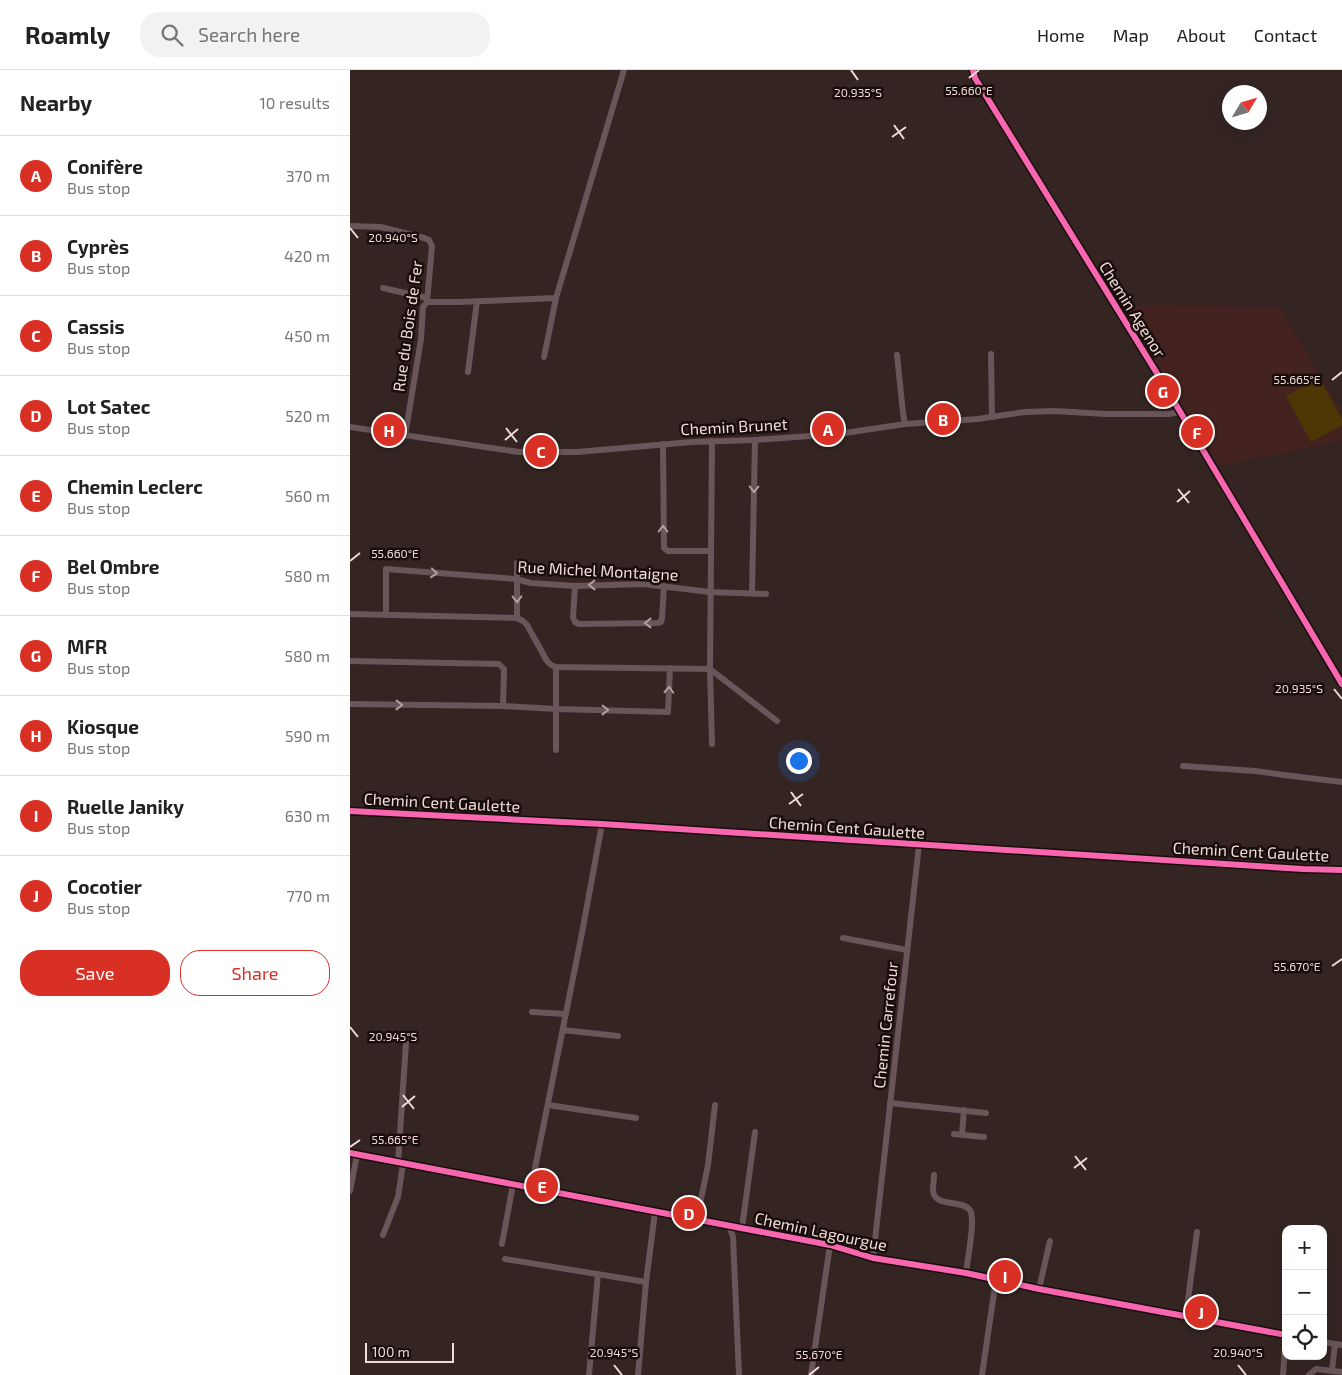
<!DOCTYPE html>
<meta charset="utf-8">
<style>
:root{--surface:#fff;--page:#f2f2f2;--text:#222;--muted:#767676;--line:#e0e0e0;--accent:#d93025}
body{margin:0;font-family:"Exo 2",sans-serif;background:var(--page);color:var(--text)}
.controls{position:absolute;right:15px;bottom:15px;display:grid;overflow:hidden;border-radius:10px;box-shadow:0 5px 20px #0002}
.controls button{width:45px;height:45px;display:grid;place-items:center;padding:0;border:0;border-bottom:1px solid var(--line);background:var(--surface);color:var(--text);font:25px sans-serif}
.compass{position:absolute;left:872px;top:15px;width:45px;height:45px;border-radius:50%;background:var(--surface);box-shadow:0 5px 20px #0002;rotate:52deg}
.scale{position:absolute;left:15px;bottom:12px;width:89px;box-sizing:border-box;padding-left:5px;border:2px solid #eedbd7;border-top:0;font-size:14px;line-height:18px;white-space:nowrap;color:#eedbd7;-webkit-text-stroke:4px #190d0b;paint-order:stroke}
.you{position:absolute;left:448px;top:690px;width:18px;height:18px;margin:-12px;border:4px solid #fff;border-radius:50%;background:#1a73e8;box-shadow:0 0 0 8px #1a73e833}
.badge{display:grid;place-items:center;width:32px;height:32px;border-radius:50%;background:var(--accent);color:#fff;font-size:16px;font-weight:700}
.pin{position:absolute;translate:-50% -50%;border:2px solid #fff;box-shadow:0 1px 5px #0006}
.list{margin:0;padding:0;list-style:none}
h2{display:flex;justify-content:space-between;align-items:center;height:65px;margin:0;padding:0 20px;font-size:21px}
h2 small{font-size:16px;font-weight:400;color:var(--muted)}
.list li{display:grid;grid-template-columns:32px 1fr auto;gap:15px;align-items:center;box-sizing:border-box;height:80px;padding:0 20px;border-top:1px solid var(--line)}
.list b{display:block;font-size:19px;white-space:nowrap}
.list p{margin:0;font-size:16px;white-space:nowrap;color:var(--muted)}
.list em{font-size:16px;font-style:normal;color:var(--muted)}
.actions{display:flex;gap:10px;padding:15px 20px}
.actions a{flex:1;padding:11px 0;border:1px solid var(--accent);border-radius:20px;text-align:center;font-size:18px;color:var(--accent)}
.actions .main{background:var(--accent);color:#fff}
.icon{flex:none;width:28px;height:28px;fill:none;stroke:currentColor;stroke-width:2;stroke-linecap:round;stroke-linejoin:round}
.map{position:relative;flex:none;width:992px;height:1305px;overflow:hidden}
header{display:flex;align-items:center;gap:30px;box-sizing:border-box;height:70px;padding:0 25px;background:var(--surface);border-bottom:1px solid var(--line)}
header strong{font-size:24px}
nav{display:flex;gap:28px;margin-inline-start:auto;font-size:18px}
.search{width:350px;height:45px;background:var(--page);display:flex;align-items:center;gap:12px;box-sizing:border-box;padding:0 18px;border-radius:20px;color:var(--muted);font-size:19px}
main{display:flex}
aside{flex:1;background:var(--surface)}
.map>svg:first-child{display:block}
.built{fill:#43221f}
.green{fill:#4d3805}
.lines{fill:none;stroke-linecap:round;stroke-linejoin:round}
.minor{stroke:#69555a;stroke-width:6}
.major{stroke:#755d63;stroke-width:8}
.cycleway-casing{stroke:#190d0b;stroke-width:9}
.cycleway{stroke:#f766af;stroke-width:6}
.oneway{stroke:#b29f9f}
.ticks{fill:none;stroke:#eedbd7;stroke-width:2}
.labels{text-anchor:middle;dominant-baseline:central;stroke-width:5;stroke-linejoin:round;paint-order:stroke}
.street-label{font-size:16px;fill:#eedbd7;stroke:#190d0b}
.ticks-label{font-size:12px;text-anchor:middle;fill:#eedbd7;stroke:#190d0b;stroke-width:5;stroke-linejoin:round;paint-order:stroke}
</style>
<header>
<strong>Roamly</strong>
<div class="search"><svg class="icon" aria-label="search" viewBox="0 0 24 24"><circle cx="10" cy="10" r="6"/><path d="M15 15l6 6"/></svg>Search here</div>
<nav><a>Home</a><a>Map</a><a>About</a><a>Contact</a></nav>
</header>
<main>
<aside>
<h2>Nearby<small>10 results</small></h2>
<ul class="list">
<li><span class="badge">A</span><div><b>Conifère</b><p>Bus stop</p></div><em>370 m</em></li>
<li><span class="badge">B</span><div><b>Cyprès</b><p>Bus stop</p></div><em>420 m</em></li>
<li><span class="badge">C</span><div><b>Cassis</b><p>Bus stop</p></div><em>450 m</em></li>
<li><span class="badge">D</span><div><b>Lot Satec</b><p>Bus stop</p></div><em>520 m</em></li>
<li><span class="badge">E</span><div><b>Chemin Leclerc</b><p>Bus stop</p></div><em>560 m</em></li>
<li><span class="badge">F</span><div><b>Bel Ombre</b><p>Bus stop</p></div><em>580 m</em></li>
<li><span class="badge">G</span><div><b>MFR</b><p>Bus stop</p></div><em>580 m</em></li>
<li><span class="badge">H</span><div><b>Kiosque</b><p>Bus stop</p></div><em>590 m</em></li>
<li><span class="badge">I</span><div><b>Ruelle Janiky</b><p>Bus stop</p></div><em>630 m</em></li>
<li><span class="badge">J</span><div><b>Cocotier</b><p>Bus stop</p></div><em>770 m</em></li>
</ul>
<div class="actions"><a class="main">Save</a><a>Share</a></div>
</aside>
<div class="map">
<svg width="992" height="1305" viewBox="0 0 992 1305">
<rect width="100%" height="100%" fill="#342522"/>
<polygon class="built" points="772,235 930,237 992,343 992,371 869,396"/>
<polygon class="green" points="969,308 992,349 992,355 961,372 936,326"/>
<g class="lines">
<g class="minor">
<polyline points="0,156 31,157 74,168 79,170 82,176 77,232 73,237 71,269 55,366"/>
<polyline points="33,218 77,228"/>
<polyline points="77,232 108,232 206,228"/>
<polyline points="641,284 642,347"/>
<polyline points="547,285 553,343 555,354"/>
<polyline points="194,287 206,228 274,0"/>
<polyline points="118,302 127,231"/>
<polyline points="0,357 169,382 227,382 342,372 405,370 488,364 555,354 628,349 675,342 705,341 756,344 819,344 825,343 829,340"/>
<polyline points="362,371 360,599 362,674"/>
<polyline points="313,374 314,478 318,481 361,481"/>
<polyline points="225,516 223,547 225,552 229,554 307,553 311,552 312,548 314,516"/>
<polyline points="402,523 405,370"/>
<polyline points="0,544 167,548 173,551 177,555 197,591 201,595 206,597 360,599 427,651"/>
<polyline points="36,545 36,499 166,509 181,513 225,516 293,514 360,522 416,524"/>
<polyline points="167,548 167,493"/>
<polyline points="0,591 149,594 154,599 153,636"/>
<polyline points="0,634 153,636 206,639 318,642 320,598"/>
<polyline points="206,680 206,597"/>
<polyline points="833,696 905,701 934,705 992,712"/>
<polyline points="0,741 252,754 953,799 992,800"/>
<polyline points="493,868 557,880"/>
<polyline points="182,942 216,944"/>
<polyline points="213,960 268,966"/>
<polyline points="540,1033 636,1043"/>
<polyline points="198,1035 286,1048"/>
<polyline points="604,1064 634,1067"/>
<polyline points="612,1064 614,1040"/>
<polyline points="0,1083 480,1175 523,1188 616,1203 689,1219 936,1265"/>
<polyline points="48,1093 56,973"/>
<path d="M584,1105c0,5 -1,11 -1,16 2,17 29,8 37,19 6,10 -3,51 -4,63"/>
<polyline points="181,1118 232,863 252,754"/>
<polyline points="0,1121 7,1085"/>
<polyline points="347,1149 358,1095 365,1035"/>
<polyline points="379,1155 383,1167 389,1305"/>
<polyline points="392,1158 405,1062"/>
<polyline points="33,1165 48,1127 53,1094"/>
<polyline points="152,1174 163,1114"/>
<polyline points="523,1188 569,775"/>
<polyline points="155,1189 296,1212"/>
<polyline points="689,1219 700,1171"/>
<polyline points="836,1245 847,1162"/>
<polyline points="973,1272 992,1275"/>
<polyline points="982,1300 985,1274"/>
<polyline points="239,1305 248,1204"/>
<polyline points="288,1305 296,1212 305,1142"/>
<polyline points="461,1305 480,1175"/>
<polyline points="632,1305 646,1209"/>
<polyline points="933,1305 936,1264"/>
<polyline points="959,1305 966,1299 992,1302"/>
</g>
<polyline class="major" points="623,0 625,8 816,318 992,614"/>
<g class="cycleway-casing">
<g id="cycleway">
<polyline points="623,0 625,8 816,318 992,614"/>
<polyline points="0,741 252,754 953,799 992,800"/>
<polyline points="0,1083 480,1175 523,1188 616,1203 689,1219 936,1265"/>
</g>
</g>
<use href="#cycleway" class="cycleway"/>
</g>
<defs><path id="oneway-chevron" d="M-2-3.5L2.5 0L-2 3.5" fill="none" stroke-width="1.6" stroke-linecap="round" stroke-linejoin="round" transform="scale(1.25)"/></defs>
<g class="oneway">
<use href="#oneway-chevron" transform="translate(404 419) rotate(91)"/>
<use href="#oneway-chevron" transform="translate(313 459) rotate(-90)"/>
<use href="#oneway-chevron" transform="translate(84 503) rotate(5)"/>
<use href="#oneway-chevron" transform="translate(242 515) rotate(179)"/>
<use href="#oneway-chevron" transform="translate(167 529) rotate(89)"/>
<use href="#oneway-chevron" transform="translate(298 553) rotate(180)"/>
<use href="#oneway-chevron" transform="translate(319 620) rotate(-87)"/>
<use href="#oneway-chevron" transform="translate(49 635) rotate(1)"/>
<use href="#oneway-chevron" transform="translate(255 640) rotate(1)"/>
</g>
<path class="ticks" d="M501,0l7,10M619,8l10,-8M544,55l10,14M542,67l14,-10M0,158l8,10M982,310l10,-8M156,358l11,14M155,370l13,-11M828,419l11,14M827,432l13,-11M0,491l10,-8M984,619l8,10M441,722l10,14M439,734l14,-10M982,896l10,-7M0,957l8,10M53,1025l11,14M52,1037l13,-11M0,1077l10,-7M725,1086l11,14M724,1098l13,-10M264,1295l8,10M888,1295l8,10M459,1305l10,-8"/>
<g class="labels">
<g class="street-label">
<text transform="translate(783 239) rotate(58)">Chemin Agenor</text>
<text transform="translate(57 256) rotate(-82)">Rue du Bois de Fer</text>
<text transform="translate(384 356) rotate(-3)">Chemin Brunet</text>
<text transform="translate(248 500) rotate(3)">Rue Michel Montaigne</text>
<text transform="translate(92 732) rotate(3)">Chemin Cent Gaulette</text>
<text transform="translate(497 757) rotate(4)">Chemin Cent Gaulette</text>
<text transform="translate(901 781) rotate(3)">Chemin Cent Gaulette</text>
<text transform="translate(535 955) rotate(-84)">Chemin Carrefour</text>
<text transform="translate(471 1161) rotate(12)">Chemin Lagourgue</text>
</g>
</g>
<g class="ticks-label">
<text x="619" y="25">55.660°E</text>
<text x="508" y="27">20.935°S</text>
<text x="43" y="172">20.940°S</text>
<text x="947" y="314">55.665°E</text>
<text x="45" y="488">55.660°E</text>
<text x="949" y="623">20.935°S</text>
<text x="947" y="901">55.670°E</text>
<text x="43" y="971">20.945°S</text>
<text x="45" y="1074">55.665°E</text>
<text x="264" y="1287">20.945°S</text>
<text x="888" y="1287">20.940°S</text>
<text x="469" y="1289">55.670°E</text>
</g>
</svg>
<div class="controls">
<button>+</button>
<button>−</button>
<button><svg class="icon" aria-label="locate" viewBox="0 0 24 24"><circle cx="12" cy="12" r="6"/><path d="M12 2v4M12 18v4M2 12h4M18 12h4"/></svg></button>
</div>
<svg class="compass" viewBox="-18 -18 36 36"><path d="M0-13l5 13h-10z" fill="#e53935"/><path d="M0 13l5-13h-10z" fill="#767676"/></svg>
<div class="scale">100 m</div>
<div class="you"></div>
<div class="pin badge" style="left:478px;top:359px">A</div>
<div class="pin badge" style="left:593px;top:349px">B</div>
<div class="pin badge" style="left:191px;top:381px">C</div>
<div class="pin badge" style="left:339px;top:1143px">D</div>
<div class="pin badge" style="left:192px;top:1116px">E</div>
<div class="pin badge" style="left:847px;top:362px">F</div>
<div class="pin badge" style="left:813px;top:321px">G</div>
<div class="pin badge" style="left:39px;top:360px">H</div>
<div class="pin badge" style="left:655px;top:1206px">I</div>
<div class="pin badge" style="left:851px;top:1242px">J</div>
</div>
</main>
